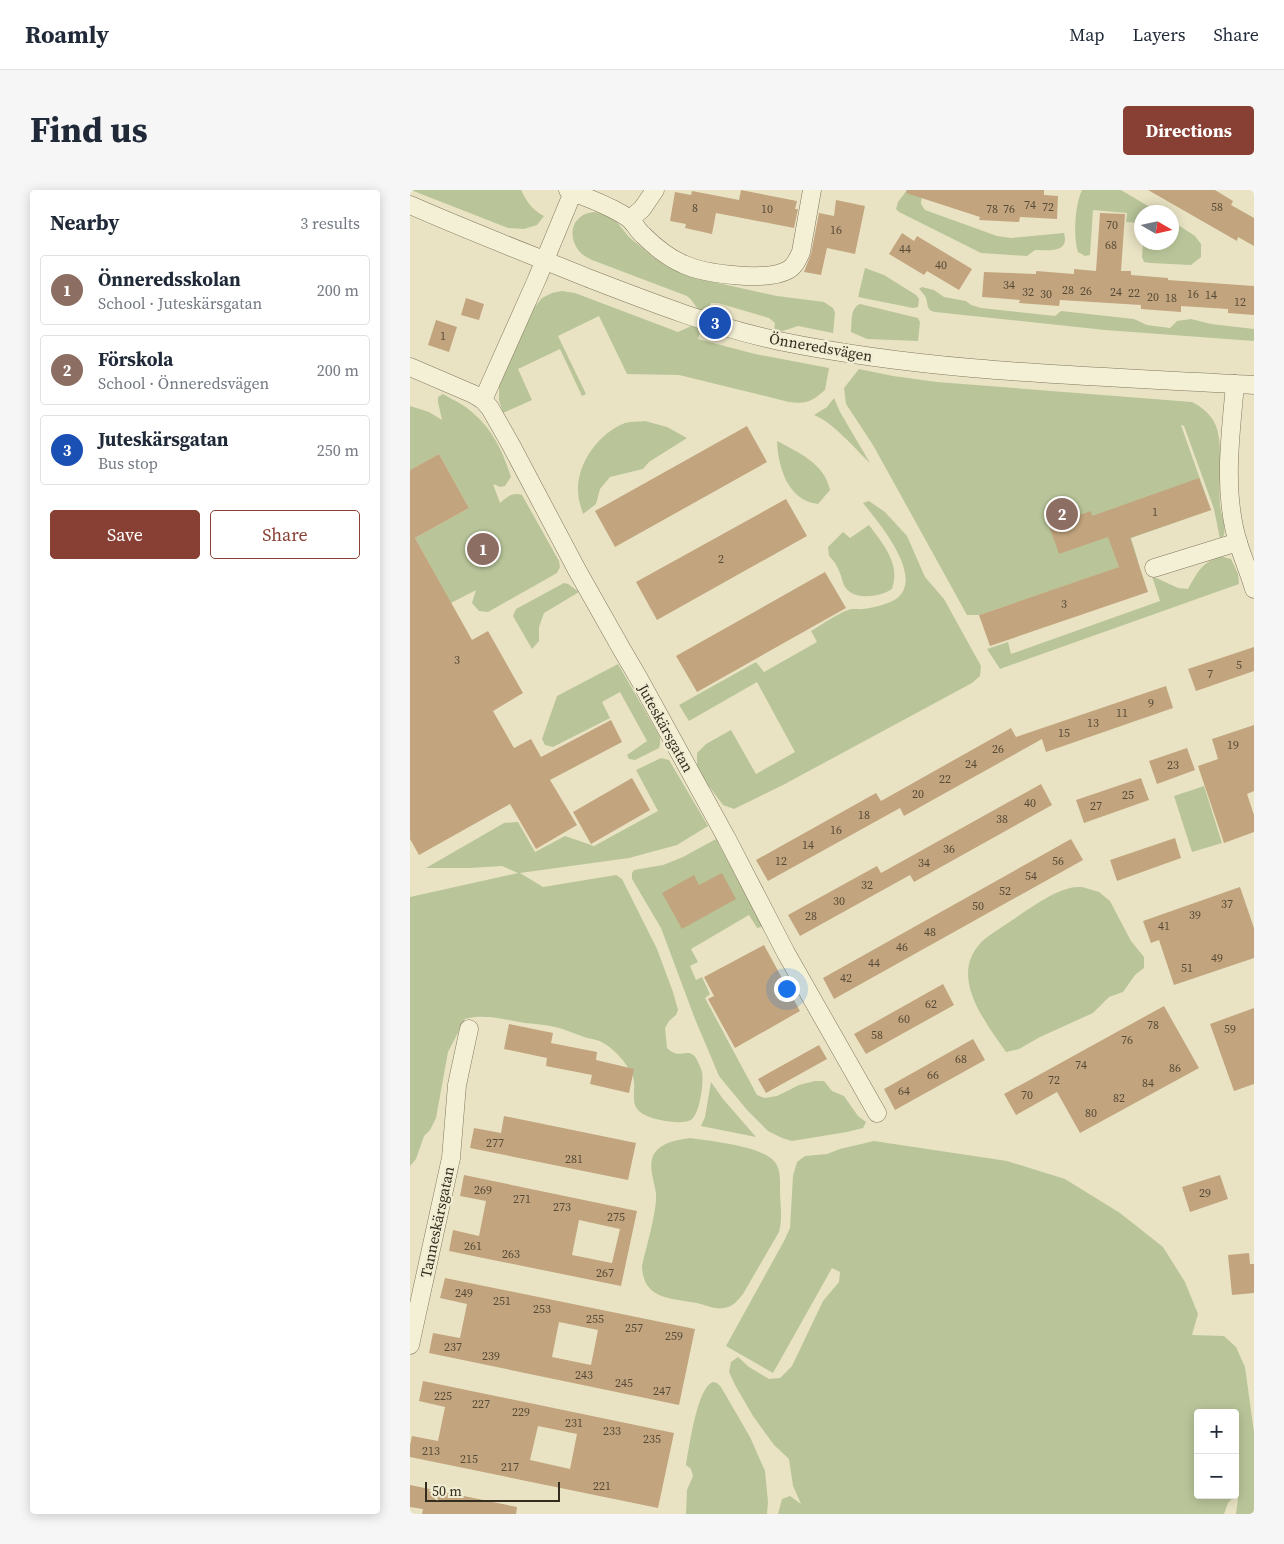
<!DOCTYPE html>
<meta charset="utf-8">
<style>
:root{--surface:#fff;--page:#f6f6f7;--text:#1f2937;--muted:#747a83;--line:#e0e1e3;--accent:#894034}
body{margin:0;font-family:"Source Serif 4",serif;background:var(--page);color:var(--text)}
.controls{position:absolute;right:15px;bottom:15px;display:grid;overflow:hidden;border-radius:5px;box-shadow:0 2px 12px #0003}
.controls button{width:45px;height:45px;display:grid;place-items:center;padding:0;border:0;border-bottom:1px solid var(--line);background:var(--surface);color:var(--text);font:25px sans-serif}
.compass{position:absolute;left:724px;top:15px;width:45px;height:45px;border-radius:50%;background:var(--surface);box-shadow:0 2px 12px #0003;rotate:99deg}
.scale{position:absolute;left:15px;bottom:12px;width:135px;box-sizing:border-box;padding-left:5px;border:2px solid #332c1f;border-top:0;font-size:14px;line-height:18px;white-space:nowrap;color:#332c1f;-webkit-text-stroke:4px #f1edd3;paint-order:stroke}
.you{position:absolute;left:376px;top:798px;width:18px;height:18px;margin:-12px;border:4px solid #fff;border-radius:50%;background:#1a73e8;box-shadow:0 0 0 8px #1a73e833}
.badge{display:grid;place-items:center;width:32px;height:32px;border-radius:50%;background:var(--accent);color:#fff;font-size:16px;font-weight:700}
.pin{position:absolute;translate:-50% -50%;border:2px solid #fff;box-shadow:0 1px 5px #0006}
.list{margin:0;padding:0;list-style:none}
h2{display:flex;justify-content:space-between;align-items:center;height:65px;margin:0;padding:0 20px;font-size:21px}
h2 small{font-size:16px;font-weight:400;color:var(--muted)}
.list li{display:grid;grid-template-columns:32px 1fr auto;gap:15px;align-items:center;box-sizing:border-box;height:70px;margin:0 10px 10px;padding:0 10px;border:1px solid var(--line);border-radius:5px}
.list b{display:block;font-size:19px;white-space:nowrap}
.list p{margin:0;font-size:16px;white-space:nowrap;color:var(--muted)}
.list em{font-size:16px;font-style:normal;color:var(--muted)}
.actions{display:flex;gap:10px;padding:15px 20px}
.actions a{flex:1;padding:11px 0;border:1px solid var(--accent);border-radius:5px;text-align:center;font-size:18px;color:var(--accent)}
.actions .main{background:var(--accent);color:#fff}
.map{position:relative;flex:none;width:844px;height:1324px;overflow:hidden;border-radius:5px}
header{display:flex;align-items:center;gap:30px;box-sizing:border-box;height:70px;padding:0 25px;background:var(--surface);border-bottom:1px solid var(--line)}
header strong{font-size:24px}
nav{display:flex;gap:28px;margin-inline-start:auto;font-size:18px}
.intro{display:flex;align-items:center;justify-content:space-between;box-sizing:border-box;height:120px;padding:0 30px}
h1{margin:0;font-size:35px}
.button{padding:12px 22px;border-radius:5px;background:var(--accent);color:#fff;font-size:18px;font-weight:700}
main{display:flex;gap:30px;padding:0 30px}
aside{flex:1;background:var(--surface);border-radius:5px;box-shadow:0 2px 12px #0003}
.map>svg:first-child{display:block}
.green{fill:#b9c599}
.building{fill:#c2a57e;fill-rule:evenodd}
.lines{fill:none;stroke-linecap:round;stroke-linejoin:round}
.minor-casing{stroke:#81765d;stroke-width:19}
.minor{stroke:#f4f0d6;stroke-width:18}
.labels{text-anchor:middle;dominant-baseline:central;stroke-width:5;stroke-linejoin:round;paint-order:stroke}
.number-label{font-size:12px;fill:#574a37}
.street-label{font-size:15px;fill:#332c1f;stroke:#f1edd3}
</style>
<header>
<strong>Roamly</strong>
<nav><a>Map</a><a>Layers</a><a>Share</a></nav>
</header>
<div class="intro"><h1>Find us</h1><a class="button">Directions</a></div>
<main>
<aside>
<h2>Nearby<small>3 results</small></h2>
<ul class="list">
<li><span class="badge" style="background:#8d6e63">1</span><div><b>Önneredsskolan</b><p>School · Juteskärsgatan</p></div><em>200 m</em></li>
<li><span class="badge" style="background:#8d6e63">2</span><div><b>Förskola</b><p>School · Önneredsvägen</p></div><em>200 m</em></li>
<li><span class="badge" style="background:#1a4fb4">3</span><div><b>Juteskärsgatan</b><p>Bus stop</p></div><em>250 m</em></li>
</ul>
<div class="actions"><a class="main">Save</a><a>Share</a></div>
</aside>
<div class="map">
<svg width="844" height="1324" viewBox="0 0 844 1324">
<rect width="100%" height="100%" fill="#e9e3c4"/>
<g class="green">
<path d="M1,0h110c6,12 11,20 23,26l-7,9 -13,4 -16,-1z"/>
<path d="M497,0h17l-2,5 -1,9 4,6 72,26 14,2 53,-5c6,21 -16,17 -29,17l-8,6 -46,-3 -82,-41 -3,-3 2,-7z"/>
<path d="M672,0h39l37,22h-16l-1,11 -15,-1 1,-9 -34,-3 -3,45 -5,1 -7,-4c-5,-16 -3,-47 4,-62z"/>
<path d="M185,22l12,3 9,6 13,16 24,20 24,13 23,9 77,17 47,6 9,6 2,5 -2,20 -35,-7 -18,6 -6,-1 1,-8 -6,-5 -51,-15h-7l-5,11c-11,-4 -10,-11 -19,-18l-95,-36c-4,-2 -10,-5 -13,-9 -13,-16 -6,-38 16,-39z"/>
<polygon points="762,31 785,46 791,54 791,67 781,75 740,73 734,72 732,67 733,53 762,52"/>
<polygon points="455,78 474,85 506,105 509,109 508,117 503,118 448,107"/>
<path d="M512,97l12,3 10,7 22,4 5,4 10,3 74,8 6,-5 73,8 13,6 23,3 7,-7 14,-2 20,5 43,5v12l-149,-11 -170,-18c-10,-2 -6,-9 -10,-16 -2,-3 -4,-5 -6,-7z"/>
<path d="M152,101l13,2 103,39 18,-8 6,2 -4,13 57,15 74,14 -4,22c-14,12 -18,14 -36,12l-110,-27 -52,-1 -28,-58 -41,20 28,58 -4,2 -22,-47 -42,20 14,31 -29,13 -4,-13v-16l30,-70 13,-16 10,-5z"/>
<path d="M450,114l58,14 2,4 -2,19 -51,-2 -16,-7c1,-10 -1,-24 9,-28z"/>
<path d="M449,179l34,7 44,6 255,20c10,5 20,13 24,24 8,23 2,54 4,79 1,10 6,20 4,30l-4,4 -6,-30 -30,-83 -3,-1 30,85 -80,28 7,23 -159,54h-12l-94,-170 -27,-41 -2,-16z"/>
<path d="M33,204c10,6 22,11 30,19 20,17 30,39 38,64l-6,9 -5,1 -7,-3 7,19c7,-6 12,-11 22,-8l37,66 1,6 -3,6 -69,39 -9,-1 -7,-8 4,-13 -25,13 -36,-65 54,-30 -30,-54 -29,16v-64l19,6 13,8 -4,-18v-5z"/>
<path d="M424,208l6,14 30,51c-16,-15 -36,-40 -56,-48l13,-8z"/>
<path d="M235,231l22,6 20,11 -38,24 -6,7 -33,8 -10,12 -4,15 -13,10c-2,-7 -5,-15 -5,-23 -1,-28 21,-58 47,-68 6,-2 14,-1 20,-2z"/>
<path d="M367,251c21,11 48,23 53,49l-12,14c-30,-3 -40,-37 -41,-63z"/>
<path d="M459,311l16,11 22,24 18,41 19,22 37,67 -1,10 -8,7 -189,102 -49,24 -11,-4 -18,-24 -8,-15v-13l9,-9 25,-14 25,44 39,-22 -38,-70 -68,39 -10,-16 77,-43 8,10 53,-30 -6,-11c12,-7 24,-16 37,-21 4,-2 10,0 15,-1 9,-1 26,-5 33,-10 30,-22 -18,-77 -33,-96z"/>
<path d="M459,335c14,19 32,39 23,64 -12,8 -38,12 -47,-2 -2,-3 -3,-8 -4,-11 -3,-9 -6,-14 -12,-20l-1,-9 15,-15 7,6z"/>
<path d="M810,366l11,3 7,15 1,10 -239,85 -13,-20 21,-7 3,12 149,-53 -8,-25 26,12 10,1c10,-18 13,-25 32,-33z"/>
<polygon points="154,393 158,394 169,402 134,423 129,437 129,451 122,459 103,426 106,419"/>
<polygon points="208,474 250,547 250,554 249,558 225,570 219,569 217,565 237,551 210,502 192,512 200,528 143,557 135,555 132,549 147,506"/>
<path d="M251,568l8,2 39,66 -31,19 -48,13 -109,15 23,14 73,-12 6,4 35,70 16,43 5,18 -2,5 -7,6 -4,7 2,20c12,13 21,-2 29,10 2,4 5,10 6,14 2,10 -2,40 -10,47 -7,7 -39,1 -47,-4 -20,-10 -5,-27 -14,-43 -6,-10 -16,-22 -26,-28 -5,-4 -14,-5 -21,-7 -9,-3 -17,-7 -25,-9 -11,-3 -23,-4 -34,-5 -19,-3 -41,-10 -60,-4l-17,33 -12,66 -6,12 -6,6 -8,23 -6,7v-269l108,-24 -16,-7 -32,2h-44l78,-45 14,-1 17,30 30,-16 29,10 64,-35 -22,-41z"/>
<polygon points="794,596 812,653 782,662 764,606"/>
<polygon points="306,649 352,733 351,737 347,738 339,725 281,759 288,772 280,776 286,790 292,787 300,804 295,808 347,905 355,908 367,906 389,895 405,891 414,891 422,901 434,906 448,926 456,932 453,938 437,942 382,951 372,948 358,941 337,920 309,886 285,829 251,738 222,689 222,683 224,680 253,675 273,667"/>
<path d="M672,697l17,5 11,9 21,40 13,16v11l-9,7 -12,17 -14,5 -16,16 -53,24 -21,12 -13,3c-22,-32 -61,-80 -20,-114 9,-7 19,-13 28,-19 13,-9 39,-27 53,-30 5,-2 10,-2 15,-2z"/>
<polygon points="301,892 313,909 346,947 291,936 295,927"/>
<path d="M280,948c20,3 71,8 84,23 7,8 6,19 6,29 0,16 3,26 -1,42l-36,62c-5,6 -10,13 -19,14 -8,2 -19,-3 -27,-5 -26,-5 -54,-3 -55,-37 4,-19 15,-54 14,-72 -1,-12 -8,-26 -3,-38 7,-14 24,-16 37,-18z"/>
<polygon points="464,951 597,971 655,989 710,1023 753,1057 775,1092 788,1124 782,1145 814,1146 826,1157 835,1177 844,1242 844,1324 826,1324 829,1301 825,1305 825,1223 788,1223 788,1305 825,1305 818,1313 814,1324 368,1324 372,1309 380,1306 391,1314 383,1296 379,1269 364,1255 343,1226 325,1195 319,1182 321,1172 328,1167 339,1177 359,1189 370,1188 382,1176 413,1111 429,1092 430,1082 422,1078 363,1183 316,1156 374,1051 380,1038 383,986 387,972 395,966 417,964 430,959"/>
<path d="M303,1192l4,1 4,4 29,50 15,34 3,31 -1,12h-81l1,-24 6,-14 -2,-7 -5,-4c3,-16 11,-78 27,-83z"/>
</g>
<g class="building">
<polygon points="331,0 387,11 385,19 388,19 384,38 306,23 302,44 275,38 276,34 260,31 265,2 281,5 282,1 329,10"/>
<polygon points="497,0 634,0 634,5 648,6 647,29 610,27 609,32 569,30 570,27 496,3"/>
<polygon points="738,0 805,0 823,11 821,15 844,28 844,56 828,47 827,51"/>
<polygon points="426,10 455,16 445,64 417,58 411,85 394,82 401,64 409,23 424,26"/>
<polygon points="690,23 715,24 711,81 721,81 721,85 758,88 758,90 844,96 844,125 818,123 818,119 771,116 771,122 731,119 731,115 650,110 649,116 609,113 610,110 572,107 574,82 626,84 626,81 664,84 664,79 686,81"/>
<polygon points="492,43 504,51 507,46 562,79 549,100 517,81 514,85 479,64"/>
<polygon points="56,108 74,114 69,130 51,125"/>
<polygon points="26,130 47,137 39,162 18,155"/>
<polygon points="337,236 357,272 205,357 185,321"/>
<polygon points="29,264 59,318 5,348 62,450 78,441 113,503 83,521 104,558 121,549 131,567 201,530 212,552 140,590 167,635 126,659 100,614 9,665 0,649 0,280"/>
<polygon points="789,288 801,320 720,348 738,402 580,456 569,425 709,377 698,347 649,364 639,336 681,321 682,326"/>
<polygon points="376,309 397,346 247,430 226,392"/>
<polygon points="415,382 436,418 287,502 266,466"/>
<polygon points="844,457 844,481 786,501 778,479"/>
<polygon points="756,496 763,518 636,562 632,549 494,626 490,618 358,691 346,670 466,603 471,611 601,538 606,547"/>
<polygon points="844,535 844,601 837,604 844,625 844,642 814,653 788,576 808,569 802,549"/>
<polygon points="777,558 785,580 747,594 739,571"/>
<polygon points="222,588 240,620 181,654 163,622"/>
<polygon points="731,588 739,610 674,633 666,610"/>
<polygon points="631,594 642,615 504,692 500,685 390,746 378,725 467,676 471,683"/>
<polygon points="765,648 771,668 707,691 700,670"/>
<polygon points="661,649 673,670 424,809 413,788"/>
<polygon points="312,683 326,709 272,739 252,703 284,685 289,695"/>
<polygon points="830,697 844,738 844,768 764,795 749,750 741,753 733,731"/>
<polygon points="354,755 390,821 325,858 298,809 304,806 294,787"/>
<polygon points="533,794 544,815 456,864 444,844"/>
<polygon points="754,816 789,878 670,943 647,902 606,925 594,904"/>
<polygon points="844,818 844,894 824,901 800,834"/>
<polygon points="99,834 143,843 141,853 187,862 186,870 224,879 219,903 180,894 182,885 136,876 137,868 94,859"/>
<polygon points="563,849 575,870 485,920 474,899"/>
<polygon points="409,855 417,869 356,903 348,889"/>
<polygon points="94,926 226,953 218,990 60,958 64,938 91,943"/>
<path d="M54,985l173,36 -16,75 -172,-35 4,-21 26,6 7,-35 -26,-5zM169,1030l41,9 -8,34 -40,-8z"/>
<polygon points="810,985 818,1009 780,1022 772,997"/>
<polygon points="839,1063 840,1074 844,1074 844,1103 822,1105 818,1065"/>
<path d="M35,1088l250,51 -16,76 -250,-52 4,-20 27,5 7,-34 -27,-6zM149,1132l39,8 -7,35 -39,-8z"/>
<path d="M13,1191l251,52 -16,75 -248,-51v-12l2,-9 26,5 7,-34 -26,-6zM128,1236l39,8 -7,35 -40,-9z"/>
<polygon points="0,1295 107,1317 106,1324 12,1324 13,1319 0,1317"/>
</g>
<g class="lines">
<g class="minor-casing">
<g id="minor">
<polyline points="158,0 163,2 127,89 73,210 80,218 101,255 167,380 211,458 228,487 317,649 376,763 467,923"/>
<path d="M163,2c19,8 38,14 55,26 6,4 9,12 15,17 11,11 26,23 40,29 21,10 84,18 105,6 7,-4 10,-11 13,-18l11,-62"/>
<path d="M0,15c59,26 119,49 178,73 62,24 126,49 191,63 156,32 316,35 475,44"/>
<polyline points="220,29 232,19 245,0"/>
<polyline points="0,177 63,204 73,210"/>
<path d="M825,194c-4,47 -11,96 -1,143 4,21 14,41 20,62"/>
<polyline points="744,378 828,352"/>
<polyline points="0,1155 41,968 47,895 59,839"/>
</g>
</g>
<use href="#minor" class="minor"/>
</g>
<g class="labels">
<g class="number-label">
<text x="620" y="15">74</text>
<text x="638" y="17">72</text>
<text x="807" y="17">58</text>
<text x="285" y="18">8</text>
<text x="357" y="19">10</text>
<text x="582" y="19">78</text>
<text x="599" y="19">76</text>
<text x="702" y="35">70</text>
<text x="426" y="40">16</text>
<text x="701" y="55">68</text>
<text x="495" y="59">44</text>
<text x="531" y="75">40</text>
<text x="599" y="95">34</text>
<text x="658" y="100">28</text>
<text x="676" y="101">26</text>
<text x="618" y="102">32</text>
<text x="706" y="102">24</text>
<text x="724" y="103">22</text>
<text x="636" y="104">30</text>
<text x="783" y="104">16</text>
<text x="801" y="105">14</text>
<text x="743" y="107">20</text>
<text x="761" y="108">18</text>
<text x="830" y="112">12</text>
<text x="33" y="146">1</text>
<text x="745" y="322">1</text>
<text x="311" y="369">2</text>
<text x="654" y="414">3</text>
<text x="47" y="470">3</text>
<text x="829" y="475">5</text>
<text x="800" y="484">7</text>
<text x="741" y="513">9</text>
<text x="712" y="523">11</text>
<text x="683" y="533">13</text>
<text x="654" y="543">15</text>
<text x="823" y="555">19</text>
<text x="588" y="559">26</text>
<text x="561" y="574">24</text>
<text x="763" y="575">23</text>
<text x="535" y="589">22</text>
<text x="508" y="604">20</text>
<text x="718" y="605">25</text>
<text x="620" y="613">40</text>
<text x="686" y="616">27</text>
<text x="454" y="625">18</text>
<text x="592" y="629">38</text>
<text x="426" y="640">16</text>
<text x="398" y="655">14</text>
<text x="539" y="659">36</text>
<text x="371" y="671">12</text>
<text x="648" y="671">56</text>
<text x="514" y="673">34</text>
<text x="621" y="686">54</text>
<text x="457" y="695">32</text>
<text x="595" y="701">52</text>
<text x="429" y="711">30</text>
<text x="817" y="714">37</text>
<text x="568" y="716">50</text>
<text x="785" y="725">39</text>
<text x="401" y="726">28</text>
<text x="754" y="736">41</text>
<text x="520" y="742">48</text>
<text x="492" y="757">46</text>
<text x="807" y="768">49</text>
<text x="464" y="773">44</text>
<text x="777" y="778">51</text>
<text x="436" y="788">42</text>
<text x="521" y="814">62</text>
<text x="494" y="829">60</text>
<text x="743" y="835">78</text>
<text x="820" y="839">59</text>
<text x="467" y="845">58</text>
<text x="717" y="850">76</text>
<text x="551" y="869">68</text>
<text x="671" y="875">74</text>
<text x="765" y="878">86</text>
<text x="523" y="885">66</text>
<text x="644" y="890">72</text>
<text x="738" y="893">84</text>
<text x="494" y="901">64</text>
<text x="617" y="905">70</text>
<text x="709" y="908">82</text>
<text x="681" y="923">80</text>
<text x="85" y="953">277</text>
<text x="164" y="969">281</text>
<text x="73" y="1000">269</text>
<text x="795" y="1003">29</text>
<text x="112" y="1009">271</text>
<text x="152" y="1017">273</text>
<text x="206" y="1027">275</text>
<text x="63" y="1056">261</text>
<text x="101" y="1064">263</text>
<text x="195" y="1083">267</text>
<text x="54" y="1103">249</text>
<text x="92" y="1111">251</text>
<text x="132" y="1119">253</text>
<text x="185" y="1129">255</text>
<text x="224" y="1138">257</text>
<text x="264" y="1146">259</text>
<text x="43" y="1157">237</text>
<text x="81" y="1166">239</text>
<text x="174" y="1185">243</text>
<text x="214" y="1193">245</text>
<text x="252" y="1201">247</text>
<text x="33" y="1206">225</text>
<text x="71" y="1214">227</text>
<text x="111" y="1222">229</text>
<text x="164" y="1233">231</text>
<text x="202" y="1241">233</text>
<text x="242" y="1249">235</text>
<text x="21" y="1261">213</text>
<text x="59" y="1269">215</text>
<text x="100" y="1277">217</text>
<text x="192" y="1296">221</text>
</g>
<g class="street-label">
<text transform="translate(411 157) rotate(10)">Önneredsvägen</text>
<text transform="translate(256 538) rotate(61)">Juteskärsgatan</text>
<text transform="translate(27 1032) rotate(-78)">Tanneskärsgatan</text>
</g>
</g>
</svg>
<div class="controls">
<button>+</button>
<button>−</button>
</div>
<svg class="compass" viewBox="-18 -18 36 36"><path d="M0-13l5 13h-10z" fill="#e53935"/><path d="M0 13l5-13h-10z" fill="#747a83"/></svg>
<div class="scale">50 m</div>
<div class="you"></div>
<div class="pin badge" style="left:73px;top:359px;background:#8d6e63">1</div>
<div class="pin badge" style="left:652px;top:324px;background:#8d6e63">2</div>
<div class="pin badge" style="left:305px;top:133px;background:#1a4fb4">3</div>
</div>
</main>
